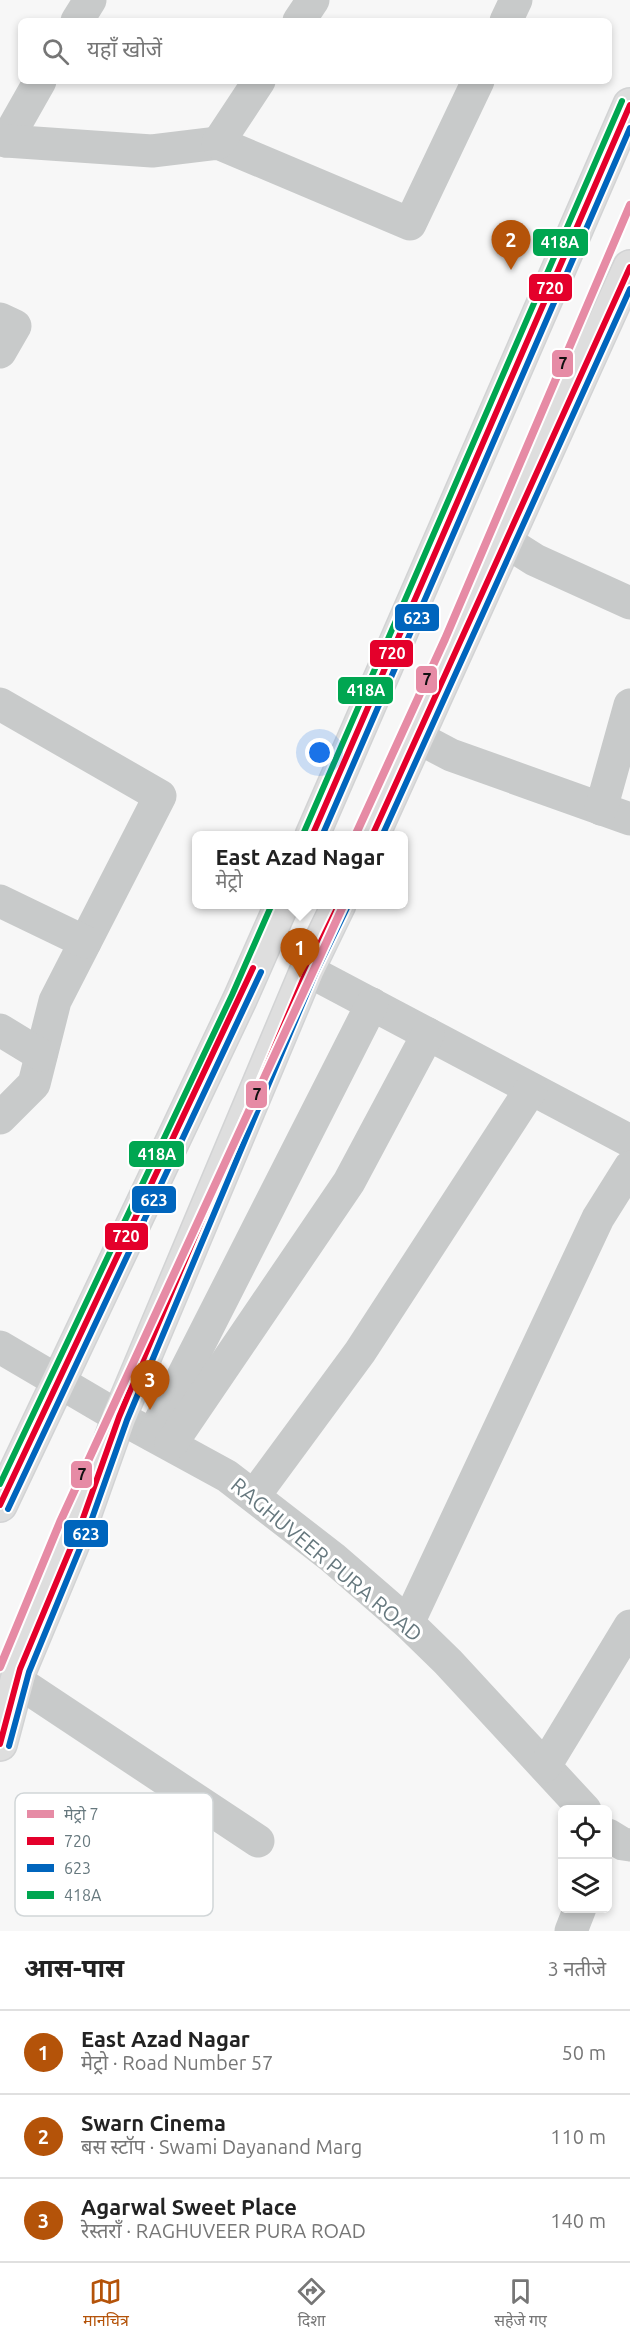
<!DOCTYPE html>
<html lang="hi">
<meta charset="utf-8">
<style>
:root{--surface:#fff;--page:#f6f6f6;--text:#222;--muted:#767676;--line:#e0e0e0;--accent:#b45309}
body{margin:0;font-family:Ubuntu,"Noto Sans Devanagari",sans-serif;background:var(--page);color:var(--text)}
.controls{position:absolute;right:18px;bottom:18px;display:grid;overflow:hidden;border-radius:9px;box-shadow:0 3px 9px #0003}
.controls button{width:54px;height:54px;display:grid;place-items:center;padding:0;border:0;border-bottom:2px solid var(--line);background:var(--surface);color:var(--text);font:30px sans-serif}
.you{position:absolute;left:320px;top:753px;width:21px;height:21px;margin:-15px;border:4px solid #fff;border-radius:50%;background:#1a73e8;box-shadow:0 0 0 9px #1a73e833}
.badge{display:grid;place-items:center;width:39px;height:39px;border-radius:50%;background:var(--accent);color:#fff;font-size:20px;font-weight:700}
.pin{position:absolute;translate:-50% -50px;filter:drop-shadow(0 2px 3px #0008)}
.pin::after{content:'';position:absolute;top:32px;width:21px;height:18px;background:inherit;clip-path:polygon(0 0,100% 0,50% 100%)}
.popup{position:absolute;left:192px;top:831px;width:216px;height:78px;box-sizing:border-box;display:grid;place-content:center;border-radius:9px;background:var(--surface);filter:drop-shadow(0 2px 4px #0005);font-size:20px;white-space:nowrap;color:var(--muted)}
.popup b{font-size:22px;color:var(--text)}
.popup::after{content:'';position:absolute;left:50%;top:100%;margin-left:-12px;border:12px solid transparent;border-top-color:var(--surface)}
.list{margin:0;padding:0;list-style:none}
h2{display:flex;justify-content:space-between;align-items:center;height:78px;margin:0;padding:0 24px;font-size:26px}
h2 small{font-size:20px;font-weight:400;color:var(--muted)}
.list li{display:grid;grid-template-columns:39px 1fr auto;gap:18px;align-items:center;box-sizing:border-box;height:84px;padding:0 24px;border-top:2px solid var(--line)}
.list b{display:block;font-size:22px;white-space:nowrap}
.list p{margin:0;font-size:20px;white-space:nowrap;color:var(--muted)}
.list em{font-size:20px;font-style:normal;color:var(--muted)}
.icon{flex:none;width:33px;height:33px;fill:none;stroke:currentColor;stroke-width:2;stroke-linecap:round;stroke-linejoin:round}
.map{position:relative;flex:none;width:630px;height:1931px;overflow:hidden}
.search{position:absolute;background:var(--surface);box-shadow:0 3px 9px #0003;left:18px;right:18px;top:18px;height:66px;display:flex;align-items:center;gap:15px;box-sizing:border-box;padding:0 21px;border-radius:9px;color:var(--muted);font-size:22px}
.sheet{height:330px;background:var(--surface)}
nav{display:flex;justify-content:space-around;align-items:center;box-sizing:border-box;height:84px;border-top:2px solid var(--line);background:var(--surface);font-size:16px;color:var(--muted)}
nav a{display:grid;justify-items:center;gap:3px}
nav .on{color:var(--accent)}
.map>svg:first-child{display:block}
.lines{fill:none;stroke-linecap:round;stroke-linejoin:round}
.major-casing{stroke:#d2d3d4;stroke-width:36}
.minor{stroke:#c8caca;stroke-width:33}
.major{stroke:#dedede;stroke-width:33}
.bus-1-casing{stroke:#fff;stroke-width:10}
.bus-2-casing{stroke:#fff;stroke-width:10}
.bus-3-casing{stroke:#fff;stroke-width:10}
.bus-1{stroke:#e4002b;stroke-width:6}
.bus-2{stroke:#0065bd;stroke-width:6}
.bus-3{stroke:#00a651;stroke-width:6}
.metro-1-casing{stroke:#fff;stroke-width:12}
.metro-1{stroke:#e68ba5;stroke-width:8}
.labels{text-anchor:middle;dominant-baseline:central;stroke-width:6;stroke-linejoin:round;paint-order:stroke}
.street-label{font-size:21px;fill:#66787e;stroke:#fff}
.key{fill:#fff;stroke:#d1d6d8;stroke-width:1.5}
.key-label{font-size:16px;fill:#66787e}
.line-badge{stroke:#fff;stroke-width:2}
.badge-label{font-size:16px;text-anchor:middle;font-weight:bold;fill:#fff}
.pale-badge-label{font-size:16px;text-anchor:middle;font-weight:bold;fill:#111}
</style>
<div class="map">
<svg width="630" height="1931" viewBox="0 0 630 1931">
<rect width="100%" height="100%" fill="#f7f7f7"/>
<g class="lines">
<g class="major-casing">
<g id="major">
<polyline points="312,836 630,105"/>
<polyline points="372,836 630,267"/>
<polyline points="0,1505 240,999 282,904"/>
<polyline points="0,1744 20,1669 82,1521 119,1417 307,970 339,904"/>
</g>
</g>
<g class="minor">
<polyline points="77,21 90,0"/>
<polyline points="299,21 313,0"/>
<polyline points="506,21 516,0"/>
<polyline points="0,139 6,141 40,81"/>
<polyline points="6,141 152,151 218,143 410,224 478,81"/>
<polyline points="218,143 259,81"/>
<polyline points="0,319 15,326 0,352"/>
<polyline points="505,541 535,560 630,603"/>
<polyline points="0,704 160,796 55,1001 34,1084 0,1118"/>
<polyline points="417,737 451,755 630,819"/>
<polyline points="601,809 630,705"/>
<polyline points="0,901 85,942"/>
<polyline points="307,970 630,1141"/>
<polyline points="0,1030 41,1055"/>
<polyline points="0,1347 119,1417 227,1476 333,1558 408,1623 448,1662 585,1810"/>
<polyline points="153,1435 372,1004"/>
<polyline points="171,1444 349,1182 428,1034"/>
<polyline points="254,1496 360,1352 531,1089"/>
<polyline points="408,1623 598,1218 630,1167"/>
<polyline points="17,1681 258,1841"/>
<polyline points="545,1766 630,1626"/>
<polyline points="608,1835 623,1844 630,1845"/>
<polyline points="571,1931 580,1908"/>
</g>
<use href="#major" class="major"/>
<g class="bus-1-casing">
<g id="bus-1">
<polyline points="312,836 630,105"/>
<polyline points="372,836 630,267"/>
<polyline points="0,1505 253,968"/>
<polyline points="0,1744 20,1669 82,1521 119,1417 307,970 339,904"/>
</g>
</g>
<g class="bus-2-casing">
<g id="bus-2">
<polyline points="322,836 630,128"/>
<polyline points="382,836 630,289"/>
<polyline points="8,1509 261,972"/>
<polyline points="9,1746 29,1672 90,1524 127,1420 315,974 347,908"/>
</g>
</g>
<g class="bus-3-casing">
<g id="bus-3">
<polyline points="304,832 622,101"/>
<polyline points="0,1484 232,995 272,904"/>
</g>
</g>
<use href="#bus-1" class="bus-1"/>
<use href="#bus-2" class="bus-2"/>
<use href="#bus-3" class="bus-3"/>
<g class="metro-1-casing">
<g id="metro-1">
<polyline points="355,836 445,639 630,205"/>
<polyline points="0,1667 60,1522 344,904"/>
</g>
</g>
<use href="#metro-1" class="metro-1"/>
</g>
<g class="labels">
<g class="street-label">
<text transform="translate(327 1559) rotate(40)">RAGHUVEER PURA ROAD</text>
</g>
</g>
<rect x="15" y="1793" width="198" height="123" rx="9" class="key"/>
<rect x="27" y="1810" width="27" height="8" fill="#e68ba5"/>
<rect x="27" y="1837" width="27" height="8" fill="#e4002b"/>
<rect x="27" y="1864" width="27" height="8" fill="#0065bd"/>
<rect x="27" y="1891" width="27" height="8" fill="#00a651"/>
<g class="key-label">
<text x="64" y="1820">मेट्रो 7</text>
<text x="64" y="1847">720</text>
<text x="64" y="1874">623</text>
<text x="64" y="1901">418A</text>
</g>
<g class="line-badge">
<rect x="532" y="228" width="57" height="29" rx="6" fill="#00a651"/>
<rect x="528" y="273" width="45" height="29" rx="6" fill="#e4002b"/>
<rect x="551" y="349" width="23" height="29" rx="6" fill="#e68ba5"/>
<rect x="394" y="603" width="46" height="29" rx="6" fill="#0065bd"/>
<rect x="369" y="639" width="45" height="29" rx="6" fill="#e4002b"/>
<rect x="415" y="665" width="23" height="29" rx="6" fill="#e68ba5"/>
<rect x="337" y="676" width="57" height="29" rx="6" fill="#00a651"/>
<rect x="245" y="1080" width="23" height="29" rx="6" fill="#e68ba5"/>
<rect x="128" y="1140" width="57" height="28" rx="6" fill="#00a651"/>
<rect x="131" y="1185" width="46" height="29" rx="6" fill="#0065bd"/>
<rect x="104" y="1222" width="45" height="29" rx="6" fill="#e4002b"/>
<rect x="70" y="1460" width="23" height="29" rx="6" fill="#e68ba5"/>
<rect x="63" y="1519" width="46" height="29" rx="6" fill="#0065bd"/>
</g>
<g class="badge-label">
<text x="560" y="248">418A</text>
<text x="550" y="294">720</text>
<text x="417" y="624">623</text>
<text x="392" y="659">720</text>
<text x="366" y="696">418A</text>
<text x="157" y="1160">418A</text>
<text x="154" y="1206">623</text>
<text x="126" y="1242">720</text>
<text x="86" y="1540">623</text>
</g>
<g class="pale-badge-label">
<text x="563" y="369">7</text>
<text x="427" y="685">7</text>
<text x="257" y="1100">7</text>
<text x="82" y="1480">7</text>
</g>
</svg>
<div class="controls">
<button><svg class="icon" aria-label="locate" viewBox="0 0 24 24"><circle cx="12" cy="12" r="6"/><path d="M12 2v4M12 18v4M2 12h4M18 12h4"/></svg></button>
<button><svg class="icon" aria-label="layers" viewBox="0 0 24 24"><path d="M12 4l9 5-9 5-9-5zM3 14l9 5 9-5"/></svg></button>
</div>
<div class="you"></div>
<div class="pin badge" style="left:300px;top:978px">1</div>
<div class="popup"><b>East Azad Nagar</b>मेट्रो</div>
<div class="pin badge" style="left:511px;top:270px">2</div>
<div class="pin badge" style="left:150px;top:1410px">3</div>
<div class="search"><svg class="icon" aria-label="search" viewBox="0 0 24 24"><circle cx="10" cy="10" r="6"/><path d="M15 15l6 6"/></svg>यहाँ खोजें</div>
</div>
<section class="sheet">
<h2>आस-पास<small>3 नतीजे</small></h2>
<ul class="list">
<li><span class="badge">1</span><div><b>East Azad Nagar</b><p>मेट्रो · Road Number 57</p></div><em>50 m</em></li>
<li><span class="badge">2</span><div><b>Swarn Cinema</b><p>बस स्टॉप · Swami Dayanand Marg</p></div><em>110 m</em></li>
<li><span class="badge">3</span><div><b>Agarwal Sweet Place</b><p>रेस्तराँ · RAGHUVEER PURA ROAD</p></div><em>140 m</em></li>
</ul>
</section>
<nav>
<a class="on"><svg class="icon" aria-label="map" viewBox="0 0 24 24"><path d="M3 6l6-2 6 2 6-2v14l-6 2-6-2-6 2zM9 4v14M15 6v14"/></svg>मानचित्र</a>
<a><svg class="icon" aria-label="directions" viewBox="0 0 24 24"><path d="M12 3l9 9-9 9-9-9zM9 14v-3h6M13 9l2 2-2 2"/></svg>दिशा</a>
<a><svg class="icon" aria-label="saved" viewBox="0 0 24 24"><path d="M7 4h10v16l-5-4-5 4z"/></svg>सहेजे गए</a>
</nav>
